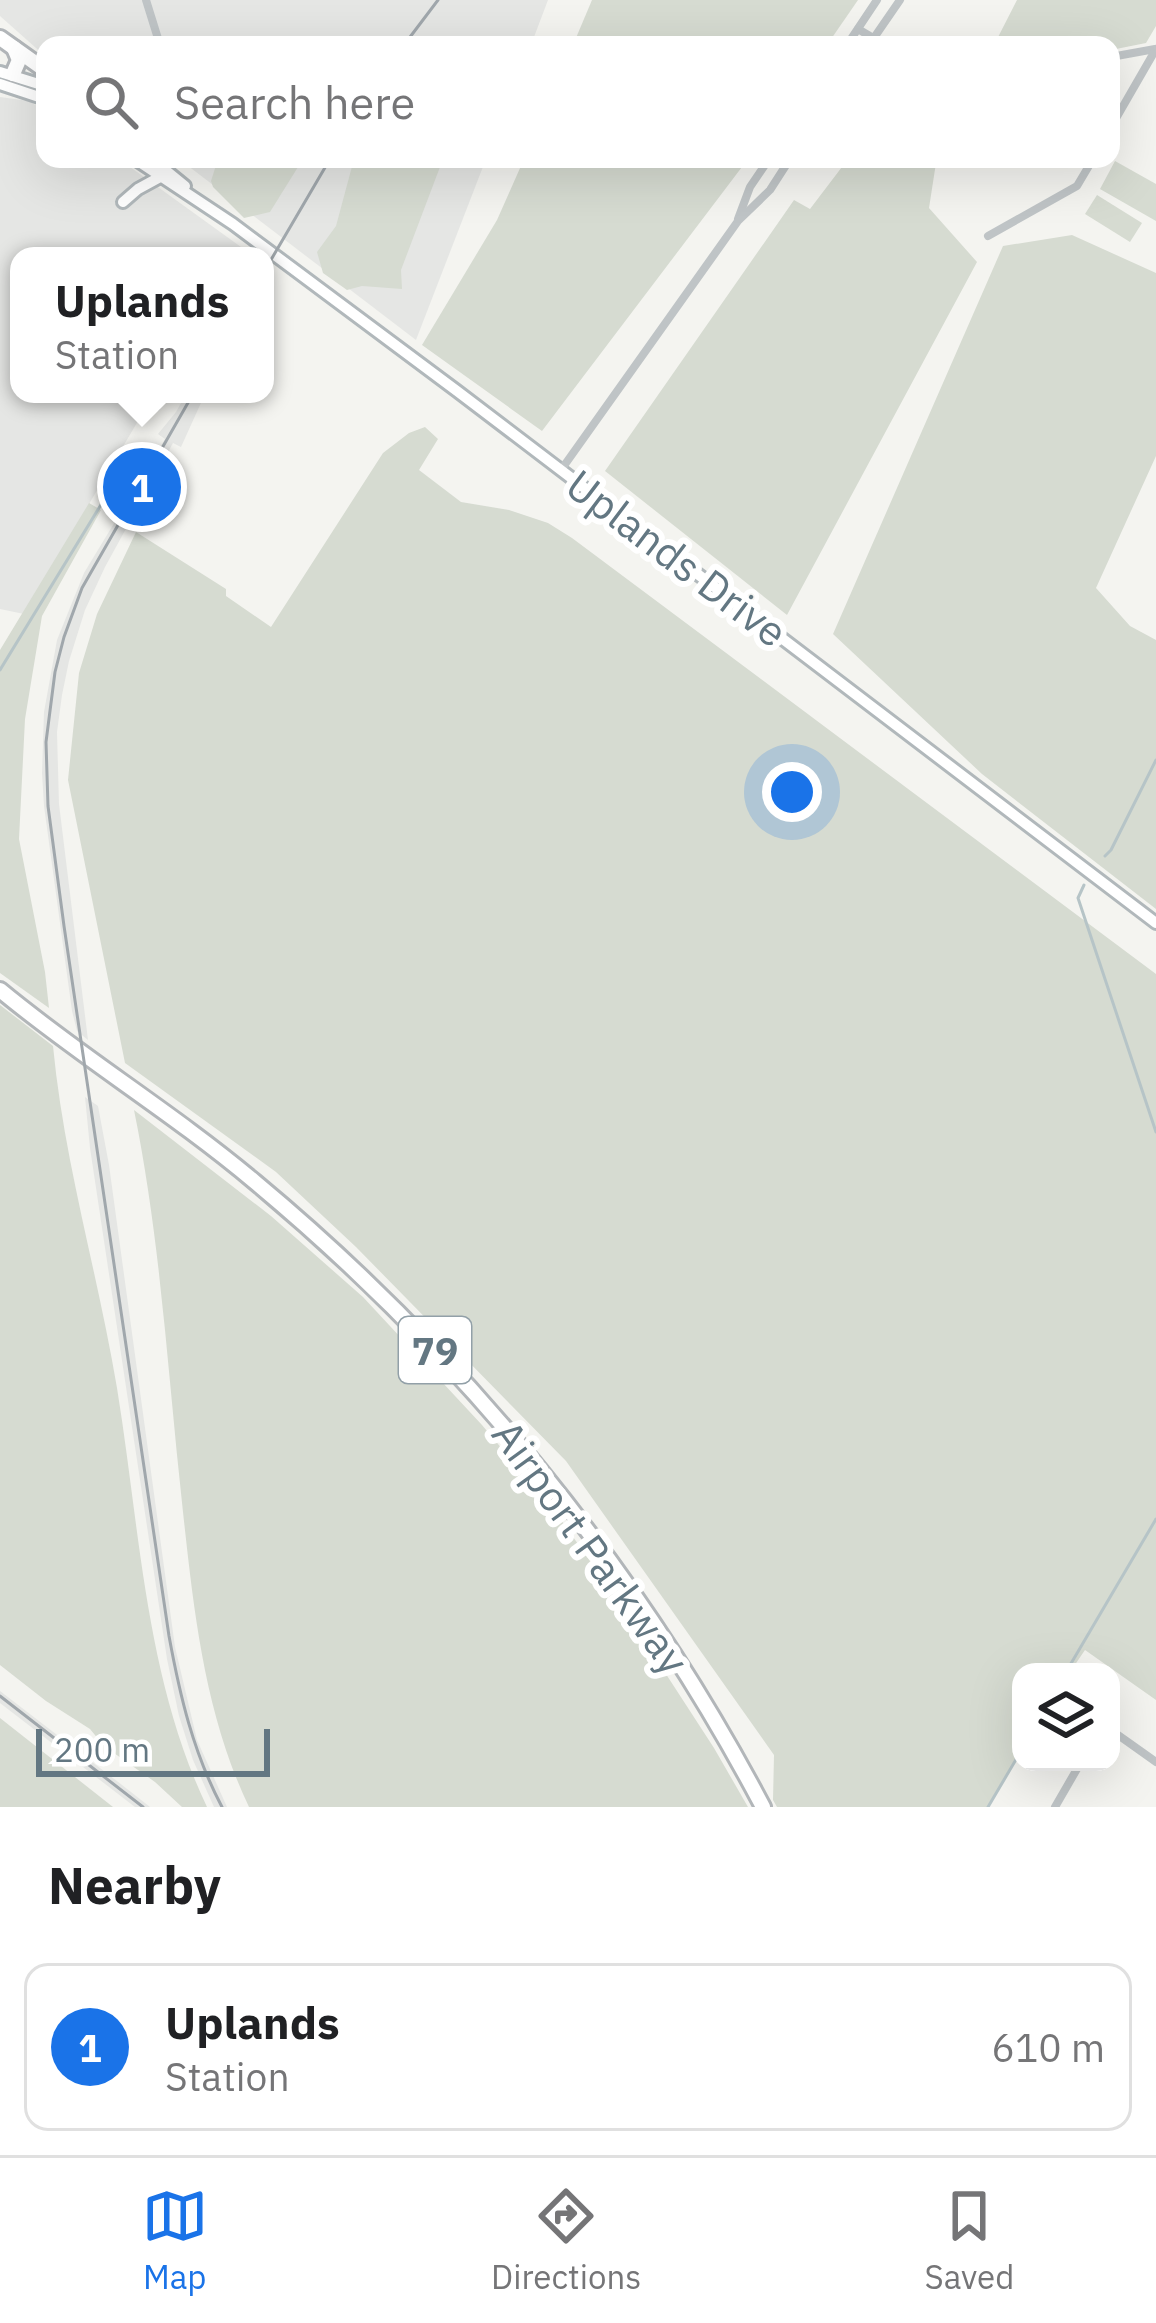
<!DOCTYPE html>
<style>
:root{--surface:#fff;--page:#f2f2f2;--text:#202124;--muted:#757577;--line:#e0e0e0;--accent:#1a73e8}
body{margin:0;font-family:"IBM Plex Sans",sans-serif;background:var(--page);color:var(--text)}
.controls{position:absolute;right:36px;bottom:36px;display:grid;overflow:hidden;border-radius:24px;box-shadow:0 12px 48px #0002}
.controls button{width:108px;height:108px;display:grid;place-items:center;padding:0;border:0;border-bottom:3px solid var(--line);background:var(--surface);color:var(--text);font:60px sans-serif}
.scale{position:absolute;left:36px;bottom:30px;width:234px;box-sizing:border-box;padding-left:12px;border:6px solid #637782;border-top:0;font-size:33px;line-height:42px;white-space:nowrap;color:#637782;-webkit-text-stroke:9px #fff;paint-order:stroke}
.you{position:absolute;left:792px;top:792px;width:42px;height:42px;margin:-30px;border:9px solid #fff;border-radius:50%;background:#1a73e8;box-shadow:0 0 0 18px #1a73e833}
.badge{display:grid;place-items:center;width:78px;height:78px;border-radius:50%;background:var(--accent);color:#fff;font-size:39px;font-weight:700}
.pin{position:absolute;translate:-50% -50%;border:6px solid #fff;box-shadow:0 3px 12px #0006}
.popup{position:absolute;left:10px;top:247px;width:264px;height:156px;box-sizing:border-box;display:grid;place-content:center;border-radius:24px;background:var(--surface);filter:drop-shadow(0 3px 9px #0005);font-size:39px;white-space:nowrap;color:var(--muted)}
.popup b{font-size:45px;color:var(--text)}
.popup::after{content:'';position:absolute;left:50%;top:100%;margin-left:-24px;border:24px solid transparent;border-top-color:var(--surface)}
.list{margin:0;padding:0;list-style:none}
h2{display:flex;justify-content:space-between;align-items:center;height:156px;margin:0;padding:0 48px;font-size:51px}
h2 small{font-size:39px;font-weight:400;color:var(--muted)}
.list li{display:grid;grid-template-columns:78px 1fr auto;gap:36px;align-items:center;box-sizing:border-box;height:168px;margin:0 24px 24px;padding:0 24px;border:3px solid var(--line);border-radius:24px}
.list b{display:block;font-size:45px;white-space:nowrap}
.list p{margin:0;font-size:39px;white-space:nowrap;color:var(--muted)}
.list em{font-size:39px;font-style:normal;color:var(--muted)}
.icon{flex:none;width:66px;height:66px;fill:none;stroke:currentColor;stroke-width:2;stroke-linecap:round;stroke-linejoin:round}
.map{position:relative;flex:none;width:1156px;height:1807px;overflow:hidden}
.search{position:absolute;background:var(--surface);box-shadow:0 12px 48px #0002;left:36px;right:36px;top:36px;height:132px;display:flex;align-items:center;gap:30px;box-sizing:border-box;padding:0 42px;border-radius:24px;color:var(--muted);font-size:45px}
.sheet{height:348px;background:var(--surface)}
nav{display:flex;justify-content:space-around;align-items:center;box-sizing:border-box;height:168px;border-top:3px solid var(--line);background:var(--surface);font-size:33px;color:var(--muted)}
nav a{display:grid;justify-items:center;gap:6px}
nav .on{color:var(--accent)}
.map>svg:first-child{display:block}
.built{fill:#e5e6e4}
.green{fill:#d6dbd1}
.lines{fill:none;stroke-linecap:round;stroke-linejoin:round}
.stream{stroke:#b6c4c7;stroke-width:3}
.secondary-casing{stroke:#b1b8bb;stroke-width:16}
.highway-casing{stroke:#b2b6b9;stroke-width:20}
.street{stroke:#bfc4c6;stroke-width:8}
.secondary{stroke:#fff;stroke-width:10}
.highway{stroke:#fff;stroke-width:14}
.tram{stroke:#a0a7ac;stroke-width:3}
.labels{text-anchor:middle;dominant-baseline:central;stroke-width:12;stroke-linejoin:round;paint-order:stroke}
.shield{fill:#fff;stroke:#92a0a8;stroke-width:3}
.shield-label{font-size:39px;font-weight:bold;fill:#637782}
.street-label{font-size:42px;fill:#637782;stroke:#fff}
</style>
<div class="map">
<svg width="1156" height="1807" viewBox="0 0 1156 1807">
<rect width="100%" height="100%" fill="#f4f4f0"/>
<g class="built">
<polygon points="0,0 548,0 531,45 45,45 45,56 0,16"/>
<polygon points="0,97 29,101 45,111 45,159 119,159 241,247 236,256 19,256 19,394 154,394 24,614 0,609"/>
<polygon points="179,159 486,159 416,340"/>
<polygon points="186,394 205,394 181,447 173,443 105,567 85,610 69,661 62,695 57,732 59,804 88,1040 77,1031 72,1011 44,806 42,773 44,712 57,640 84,573 165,439 158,434 176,412"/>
<polygon points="85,1097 98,1106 109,1165 175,1647 197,1740 227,1807 214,1807 193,1760 179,1716 167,1659 90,1148"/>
<polygon points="0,1691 122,1785 150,1807 135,1807 0,1703"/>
</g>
<g class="green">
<polygon points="592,0 858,0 827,45 573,45"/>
<polygon points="1017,0 1156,0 1156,26 1146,43 1111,50 1111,45 994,45"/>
<polygon points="218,159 303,159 270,212 244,218 213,187 211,181"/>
<polygon points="354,159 443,159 401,270 402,289 362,286 347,290 323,273 317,252 336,226"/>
<polygon points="524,159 748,159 542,431 422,345 497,220"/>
<polygon points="848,159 929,159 936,163 929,208 977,262 787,615 605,471 794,200 810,209"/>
<polygon points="1115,161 1156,184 1156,221 1100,189"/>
<polygon points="1097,195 1142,223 1130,242 1085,214"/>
<polygon points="1072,235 1156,273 1156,456 1096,588 1130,626 1156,640 1156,909 982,774 833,634 1003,246"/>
<polygon points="425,427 438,439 419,470 461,502 509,510 548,523 572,538 1156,974 1156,1700 1085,1650 1070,1672 1021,1672 1021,1752 987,1807 777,1807 773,1800 774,1755 566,1461 356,1247 276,1172 125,1063 68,780 79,673 97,614 136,532 226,589 226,596 271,627 383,453 409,433"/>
<polygon points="89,503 101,510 42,616 25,719 19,839 45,972 49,1008 0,973 0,650"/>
<path d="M0,1005l53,41c11,116 45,228 64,342 23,141 28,289 90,419h-25l-27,-25 -51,-36 -14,-17 -44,-28 -46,-36z"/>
<path d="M134,1110l137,106 92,81 119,128 75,89 70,100 87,134 34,59h-499c-44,-92 -55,-194 -66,-295 -15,-134 -22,-270 -49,-402z"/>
<polygon points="0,1718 113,1807 0,1807"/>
</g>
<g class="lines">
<g class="stream">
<polyline points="245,256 246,254"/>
<polyline points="158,409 167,394"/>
<polyline points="0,670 102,503"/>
<polyline points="1105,856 1111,850 1156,760"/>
<polyline points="1084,885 1078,898 1156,1132"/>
<polyline points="1066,1672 1156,1519"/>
<polyline points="988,1807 1021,1751"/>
</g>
<g class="secondary-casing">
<g id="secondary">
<polyline points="0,72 45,86"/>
<polyline points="0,84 45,99"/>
<polyline points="135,159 233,224 457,391 1156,923"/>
<polyline points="152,159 185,186"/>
<polyline points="123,202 138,189 160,177"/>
</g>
</g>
<g class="highway-casing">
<g id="highway">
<polyline points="0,38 45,70"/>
<polyline points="13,74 19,60 14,48"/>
<path d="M0,990c82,68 173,123 255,192 208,173 382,386 508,625"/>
</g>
</g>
<g class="street">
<polyline points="146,0 160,45"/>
<polyline points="858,29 885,45"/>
<polyline points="847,45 877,0"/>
<polyline points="869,45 900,0"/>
<polyline points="1111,57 1155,49"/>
<polyline points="1111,127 1156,49"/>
<polyline points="738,219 750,187 769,159"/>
<polyline points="988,236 1077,186 1093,159"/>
<polyline points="561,470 738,221 770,190 790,159"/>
<polyline points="1111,1730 1156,1762"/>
<polyline points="1055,1807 1081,1762"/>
</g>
<use href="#secondary" class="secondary"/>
<use href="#highway" class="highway"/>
<g class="tram">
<polyline points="404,45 438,0"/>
<polyline points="265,270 330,159"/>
<path d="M193,394l-111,194 -18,49 -9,35 -9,70 2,64 16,120 105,710c11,60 24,116 53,171"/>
<polyline points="0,1696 143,1807"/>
</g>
</g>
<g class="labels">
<rect class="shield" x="399" y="1317" width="72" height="66" rx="9"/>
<g class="shield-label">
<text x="435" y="1350">79</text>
</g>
<g class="street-label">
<text transform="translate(677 558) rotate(37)">Uplands Drive</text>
<text transform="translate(591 1547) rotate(54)">Airport Parkway</text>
</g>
</g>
</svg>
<div class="controls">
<button><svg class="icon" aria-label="layers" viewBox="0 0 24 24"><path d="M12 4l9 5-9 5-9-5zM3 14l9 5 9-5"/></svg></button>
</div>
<div class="scale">200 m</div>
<div class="you"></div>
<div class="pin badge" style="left:142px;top:487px">1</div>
<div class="popup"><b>Uplands</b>Station</div>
<div class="search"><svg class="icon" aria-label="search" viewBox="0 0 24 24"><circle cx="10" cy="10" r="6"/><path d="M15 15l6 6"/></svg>Search here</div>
</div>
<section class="sheet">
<h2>Nearby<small></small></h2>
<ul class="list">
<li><span class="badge">1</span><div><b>Uplands</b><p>Station</p></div><em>610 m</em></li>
</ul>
</section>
<nav>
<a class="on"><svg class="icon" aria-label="map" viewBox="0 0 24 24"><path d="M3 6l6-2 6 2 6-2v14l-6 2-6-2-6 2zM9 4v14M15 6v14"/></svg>Map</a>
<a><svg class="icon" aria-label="directions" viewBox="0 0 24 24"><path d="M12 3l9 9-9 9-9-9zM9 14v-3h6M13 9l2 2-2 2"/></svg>Directions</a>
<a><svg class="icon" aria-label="saved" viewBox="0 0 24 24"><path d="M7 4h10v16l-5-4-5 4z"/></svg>Saved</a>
</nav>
